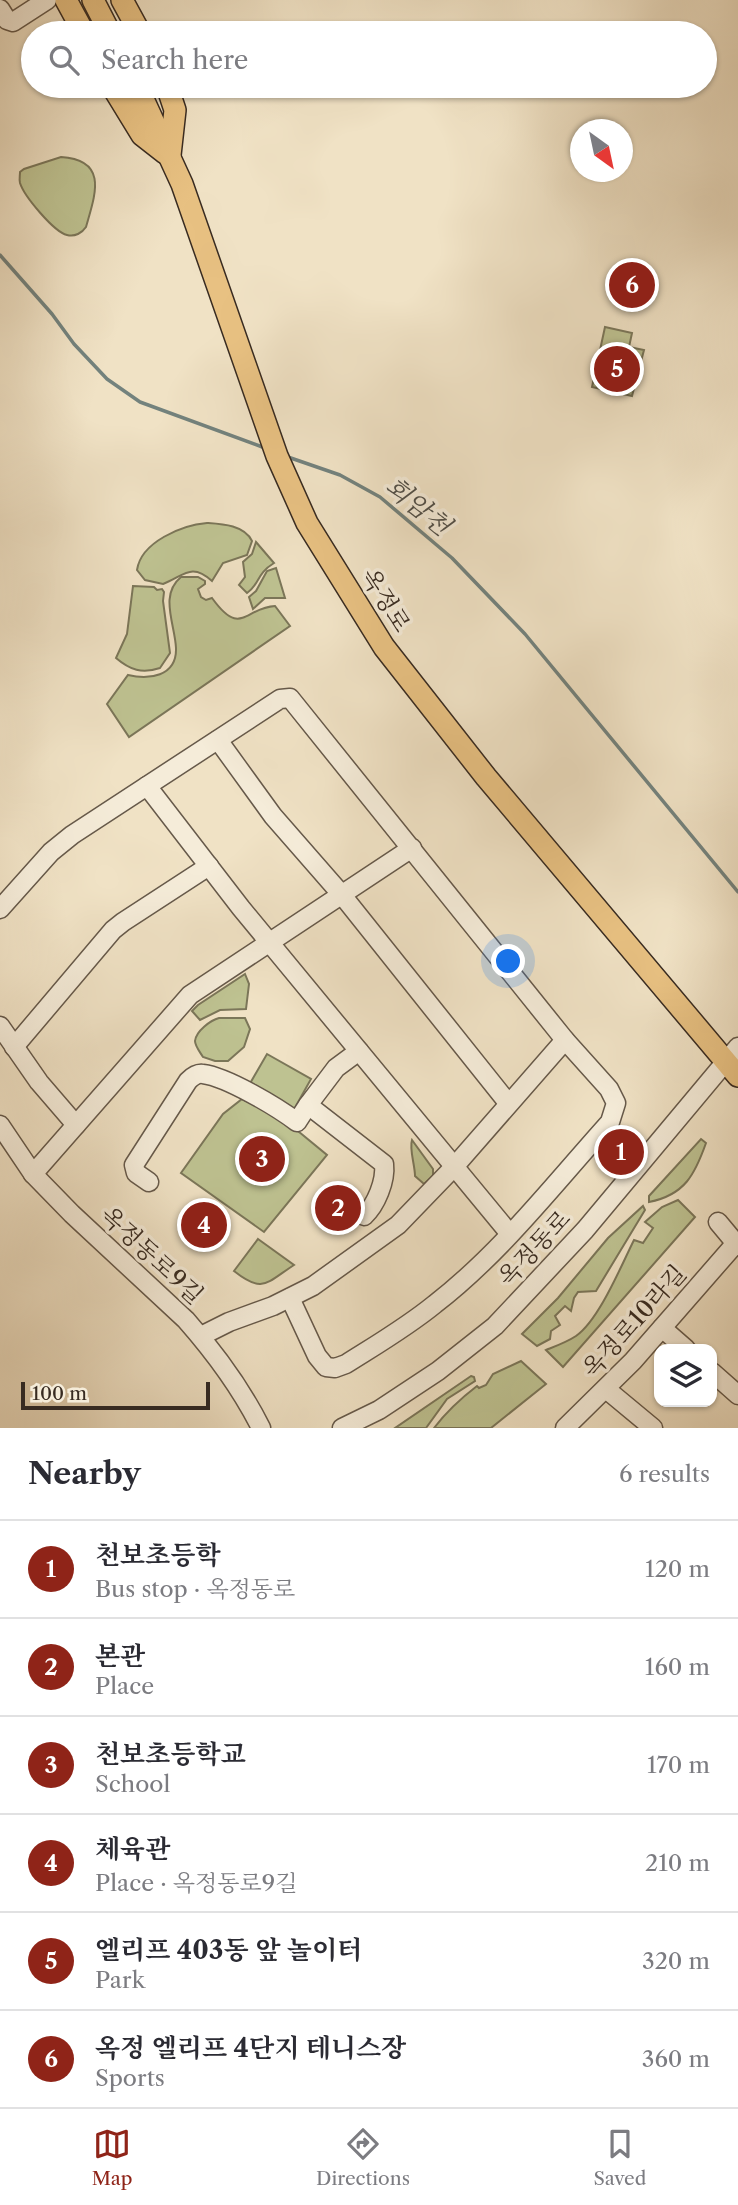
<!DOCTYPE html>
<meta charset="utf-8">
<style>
:root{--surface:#fff;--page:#f7f7f7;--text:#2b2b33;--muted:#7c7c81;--line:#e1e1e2;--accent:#8f2418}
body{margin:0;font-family:"Libre Caslon Text","Noto Serif KR",serif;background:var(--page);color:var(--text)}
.controls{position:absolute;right:21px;bottom:21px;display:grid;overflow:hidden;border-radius:14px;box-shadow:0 2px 5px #0004}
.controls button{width:63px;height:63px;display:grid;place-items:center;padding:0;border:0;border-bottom:2px solid var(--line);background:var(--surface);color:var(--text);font:35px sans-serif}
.compass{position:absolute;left:570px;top:119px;width:63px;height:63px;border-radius:50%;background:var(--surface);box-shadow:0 2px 5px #0004;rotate:147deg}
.scale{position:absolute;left:21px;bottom:18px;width:189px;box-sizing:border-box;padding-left:7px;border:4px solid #382b21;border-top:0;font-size:19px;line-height:24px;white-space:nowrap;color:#382b21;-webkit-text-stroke:5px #f5ecd9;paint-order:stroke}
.you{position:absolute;left:509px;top:962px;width:24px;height:24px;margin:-18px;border:5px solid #fff;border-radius:50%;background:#1a73e8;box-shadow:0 0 0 10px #1a73e833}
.badge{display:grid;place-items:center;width:46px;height:46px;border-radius:50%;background:var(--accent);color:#fff;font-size:23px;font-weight:700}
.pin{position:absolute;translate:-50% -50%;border:4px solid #fff;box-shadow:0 2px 7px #0006}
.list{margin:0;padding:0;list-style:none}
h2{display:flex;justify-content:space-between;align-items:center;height:91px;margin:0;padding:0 28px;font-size:30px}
h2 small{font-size:23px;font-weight:400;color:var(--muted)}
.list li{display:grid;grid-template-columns:46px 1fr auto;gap:21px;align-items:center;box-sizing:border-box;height:98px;padding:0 28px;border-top:2px solid var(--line)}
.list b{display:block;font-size:26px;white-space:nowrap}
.list p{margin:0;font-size:23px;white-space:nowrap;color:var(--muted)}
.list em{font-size:23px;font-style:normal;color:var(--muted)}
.icon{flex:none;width:38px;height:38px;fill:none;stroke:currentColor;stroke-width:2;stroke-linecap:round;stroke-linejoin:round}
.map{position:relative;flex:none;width:738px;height:1428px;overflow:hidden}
.search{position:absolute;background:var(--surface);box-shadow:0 2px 5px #0004;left:21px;right:21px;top:21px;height:77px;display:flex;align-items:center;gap:18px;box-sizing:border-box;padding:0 24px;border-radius:38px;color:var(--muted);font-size:26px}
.sheet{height:679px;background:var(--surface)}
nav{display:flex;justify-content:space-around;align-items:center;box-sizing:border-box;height:98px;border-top:2px solid var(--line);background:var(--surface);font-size:19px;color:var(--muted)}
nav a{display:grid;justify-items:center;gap:4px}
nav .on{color:var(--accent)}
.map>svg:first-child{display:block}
.green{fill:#bec291;stroke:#7b7659;stroke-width:2}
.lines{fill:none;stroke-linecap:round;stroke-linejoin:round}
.stream{stroke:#73827d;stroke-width:3.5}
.minor-casing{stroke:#66594a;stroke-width:21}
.major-casing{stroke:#382b21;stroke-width:24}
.minor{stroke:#f5ecd9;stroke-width:18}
.major{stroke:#e8c182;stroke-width:21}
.labels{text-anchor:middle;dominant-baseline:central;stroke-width:7;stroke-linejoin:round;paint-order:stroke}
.street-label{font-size:24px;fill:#382b21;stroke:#f5ecd9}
.water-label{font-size:26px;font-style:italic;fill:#514f48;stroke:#f5ecd9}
</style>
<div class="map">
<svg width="738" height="1428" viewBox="0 0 738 1428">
<rect width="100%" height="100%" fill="#f0e2c5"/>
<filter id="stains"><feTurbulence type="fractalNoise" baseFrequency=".00286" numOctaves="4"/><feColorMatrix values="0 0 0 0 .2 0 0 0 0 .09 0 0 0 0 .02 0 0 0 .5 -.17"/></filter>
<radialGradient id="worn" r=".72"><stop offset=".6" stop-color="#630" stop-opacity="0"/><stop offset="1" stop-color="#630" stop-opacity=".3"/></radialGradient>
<g class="green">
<path d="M61,157c48,3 34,38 25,70 -4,6 -11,10 -19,8 -13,-3 -43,-39 -47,-52 -1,-4 0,-7 0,-11l4,-3z"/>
<polygon points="623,268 645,270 639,302 619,300"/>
<polygon points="605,327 632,333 629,347 644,350 632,396 592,387"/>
<path d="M207,523c15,1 37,2 45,18l-5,14 -24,8 -11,18c-21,-19 -28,-5 -49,3l-18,-4 -8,-10c4,-28 45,-45 70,-47z"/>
<path d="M256,542l18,21c-18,11 -14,21 -27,30l-8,-8 6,-8 -2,-15 9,-8z"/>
<polygon points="276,568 285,598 265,598 253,609 249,597 256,591 267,571"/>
<path d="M181,577h17l7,4v3l-7,5 3,8 5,3 6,-2c29,40 32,10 63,8l15,20 -161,111 -22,-33 21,-29c20,5 49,2 48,-27 -1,-24 -17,-53 5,-71z"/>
<path d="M133,586l21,1 3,3 5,-1 2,3 -1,9 7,52 -10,15c-18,6 -30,2 -44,-10l11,-24z"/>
<polygon points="245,974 249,984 246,1009 220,1010 200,1020 192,1011 198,1005"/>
<path d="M219,1018h26l5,11 -6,18 -16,14h-13l-12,-4c-3,-5 -8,-11 -8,-16 1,-10 16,-21 24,-23z"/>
<polygon points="267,1054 311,1079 292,1113 248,1087"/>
<polygon points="242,1099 287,1122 327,1155 264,1232 181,1173 223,1114"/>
<path d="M701,1139l5,4c-11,31 -21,52 -57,59v-6z"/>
<path d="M412,1140l21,29v7l-9,8 -9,-8c0,-11 -6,-27 -3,-36z"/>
<path d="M678,1200l17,17 -132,150 -17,-17c10,-4 21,-8 30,-14 23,-16 45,-70 58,-96l9,3 10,-15 -8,-6 17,-15z"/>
<polygon points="643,1206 645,1210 596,1291 578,1292 574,1298 571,1311 565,1306 555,1316 560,1325 551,1331 550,1339 537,1346 522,1334 558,1298 608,1238"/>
<path d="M258,1239l36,26c-28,18 -31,29 -60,6z"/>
<path d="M521,1361l25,23 -55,44h-57c13,-17 26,-29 43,-42l2,2 7,-3 7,-11z"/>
<polygon points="471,1376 474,1377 475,1381 447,1399 426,1428 395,1428"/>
</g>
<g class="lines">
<g class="stream">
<polyline points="0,255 52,314 74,344 107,379 140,402 265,448"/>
<polyline points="285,456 340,475 380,497 452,558 525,634 738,892"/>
</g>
<g class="minor-casing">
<g id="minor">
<polyline points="0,9 7,20 13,22 47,0"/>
<polyline points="218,740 273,816 342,895 508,1103"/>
<polyline points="147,786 241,908 510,1234"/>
<path d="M0,909l51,-57 21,-17 208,-136 10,-1 275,342 44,49 7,14 -6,19c-56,62 -109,131 -175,182 -28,23 -59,41 -89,60l-11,4 -9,-1 -9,-11 -27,-58"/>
<polyline points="0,1026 39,1082 76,1125"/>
<polyline points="14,1047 113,930 123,922 209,866"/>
<path d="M359,1051l-23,17 -28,37 76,59c2,17 -8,41 -20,52"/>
<path d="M0,1125l33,49 39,40 114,106c29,33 55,68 75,108"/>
<polyline points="33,1174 190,995 412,848"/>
<path d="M149,1182l-13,-9 -2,-8 54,-84c4,-4 9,-8 15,-7 24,3 74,33 94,48l11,-17"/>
<polyline points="718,1222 738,1246"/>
<polyline points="662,1328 686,1349"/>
<polyline points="201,1336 229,1322 273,1306 313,1286 398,1225 454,1167 565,1040"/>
<polyline points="712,1372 738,1395"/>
<polyline points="606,1389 653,1428"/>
<polyline points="342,1428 379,1410 438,1371 495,1326 585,1230 738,1047"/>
<polyline points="565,1428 633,1361 736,1243"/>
</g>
</g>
<g class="major-casing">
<g id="major">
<polyline points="66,0 84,33"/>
<polyline points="93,0 110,33"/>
<polyline points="122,0 140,33"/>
<polyline points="112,86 142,135 165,153"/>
<polyline points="137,86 182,184 277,456 307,523 384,647 486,777 738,1076"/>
<polyline points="167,86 175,110 170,155"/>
</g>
</g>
<use href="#minor" class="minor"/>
<use href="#major" class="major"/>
</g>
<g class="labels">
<g class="street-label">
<text transform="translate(386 600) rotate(58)">옥정로</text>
<text transform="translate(534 1248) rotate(-47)">옥정동로</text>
<text transform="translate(152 1255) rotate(43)">옥정동로9길</text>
<text transform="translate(634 1321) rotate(-48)">옥정로10라길</text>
</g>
<g class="water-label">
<text transform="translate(418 506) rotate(39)">회암천</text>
</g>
</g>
<rect width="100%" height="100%" filter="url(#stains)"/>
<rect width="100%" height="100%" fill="url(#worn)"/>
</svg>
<div class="controls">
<button><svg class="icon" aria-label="layers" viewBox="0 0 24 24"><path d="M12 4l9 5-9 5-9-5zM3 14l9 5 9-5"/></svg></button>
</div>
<svg class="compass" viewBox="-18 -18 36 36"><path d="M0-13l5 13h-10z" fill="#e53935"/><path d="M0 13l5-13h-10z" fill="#7c7c81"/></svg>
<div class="scale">100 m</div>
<div class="you"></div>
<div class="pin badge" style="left:621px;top:1152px">1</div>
<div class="pin badge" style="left:338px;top:1208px">2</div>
<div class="pin badge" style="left:262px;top:1159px">3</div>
<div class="pin badge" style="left:204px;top:1225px">4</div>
<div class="pin badge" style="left:617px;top:369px">5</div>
<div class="pin badge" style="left:632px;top:285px">6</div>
<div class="search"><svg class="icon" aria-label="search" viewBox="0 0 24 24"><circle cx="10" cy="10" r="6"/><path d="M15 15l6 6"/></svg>Search here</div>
</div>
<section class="sheet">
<h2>Nearby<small>6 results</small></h2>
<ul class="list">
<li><span class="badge">1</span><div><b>천보초등학</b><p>Bus stop · 옥정동로</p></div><em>120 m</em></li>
<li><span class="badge">2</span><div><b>본관</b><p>Place</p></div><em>160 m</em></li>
<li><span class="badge">3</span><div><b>천보초등학교</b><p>School</p></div><em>170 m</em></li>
<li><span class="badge">4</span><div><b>체육관</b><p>Place · 옥정동로9길</p></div><em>210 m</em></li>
<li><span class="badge">5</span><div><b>엘리프 403동 앞 놀이터</b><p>Park</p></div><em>320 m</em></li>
<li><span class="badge">6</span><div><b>옥정 엘리프 4단지 테니스장</b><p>Sports</p></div><em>360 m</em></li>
</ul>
</section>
<nav>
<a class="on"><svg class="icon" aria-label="map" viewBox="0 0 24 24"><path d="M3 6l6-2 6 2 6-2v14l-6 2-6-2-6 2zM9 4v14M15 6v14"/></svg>Map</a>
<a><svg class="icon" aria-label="directions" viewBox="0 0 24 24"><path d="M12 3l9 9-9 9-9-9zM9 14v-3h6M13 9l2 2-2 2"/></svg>Directions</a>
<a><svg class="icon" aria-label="saved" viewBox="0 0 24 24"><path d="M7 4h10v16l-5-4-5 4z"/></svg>Saved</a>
</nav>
